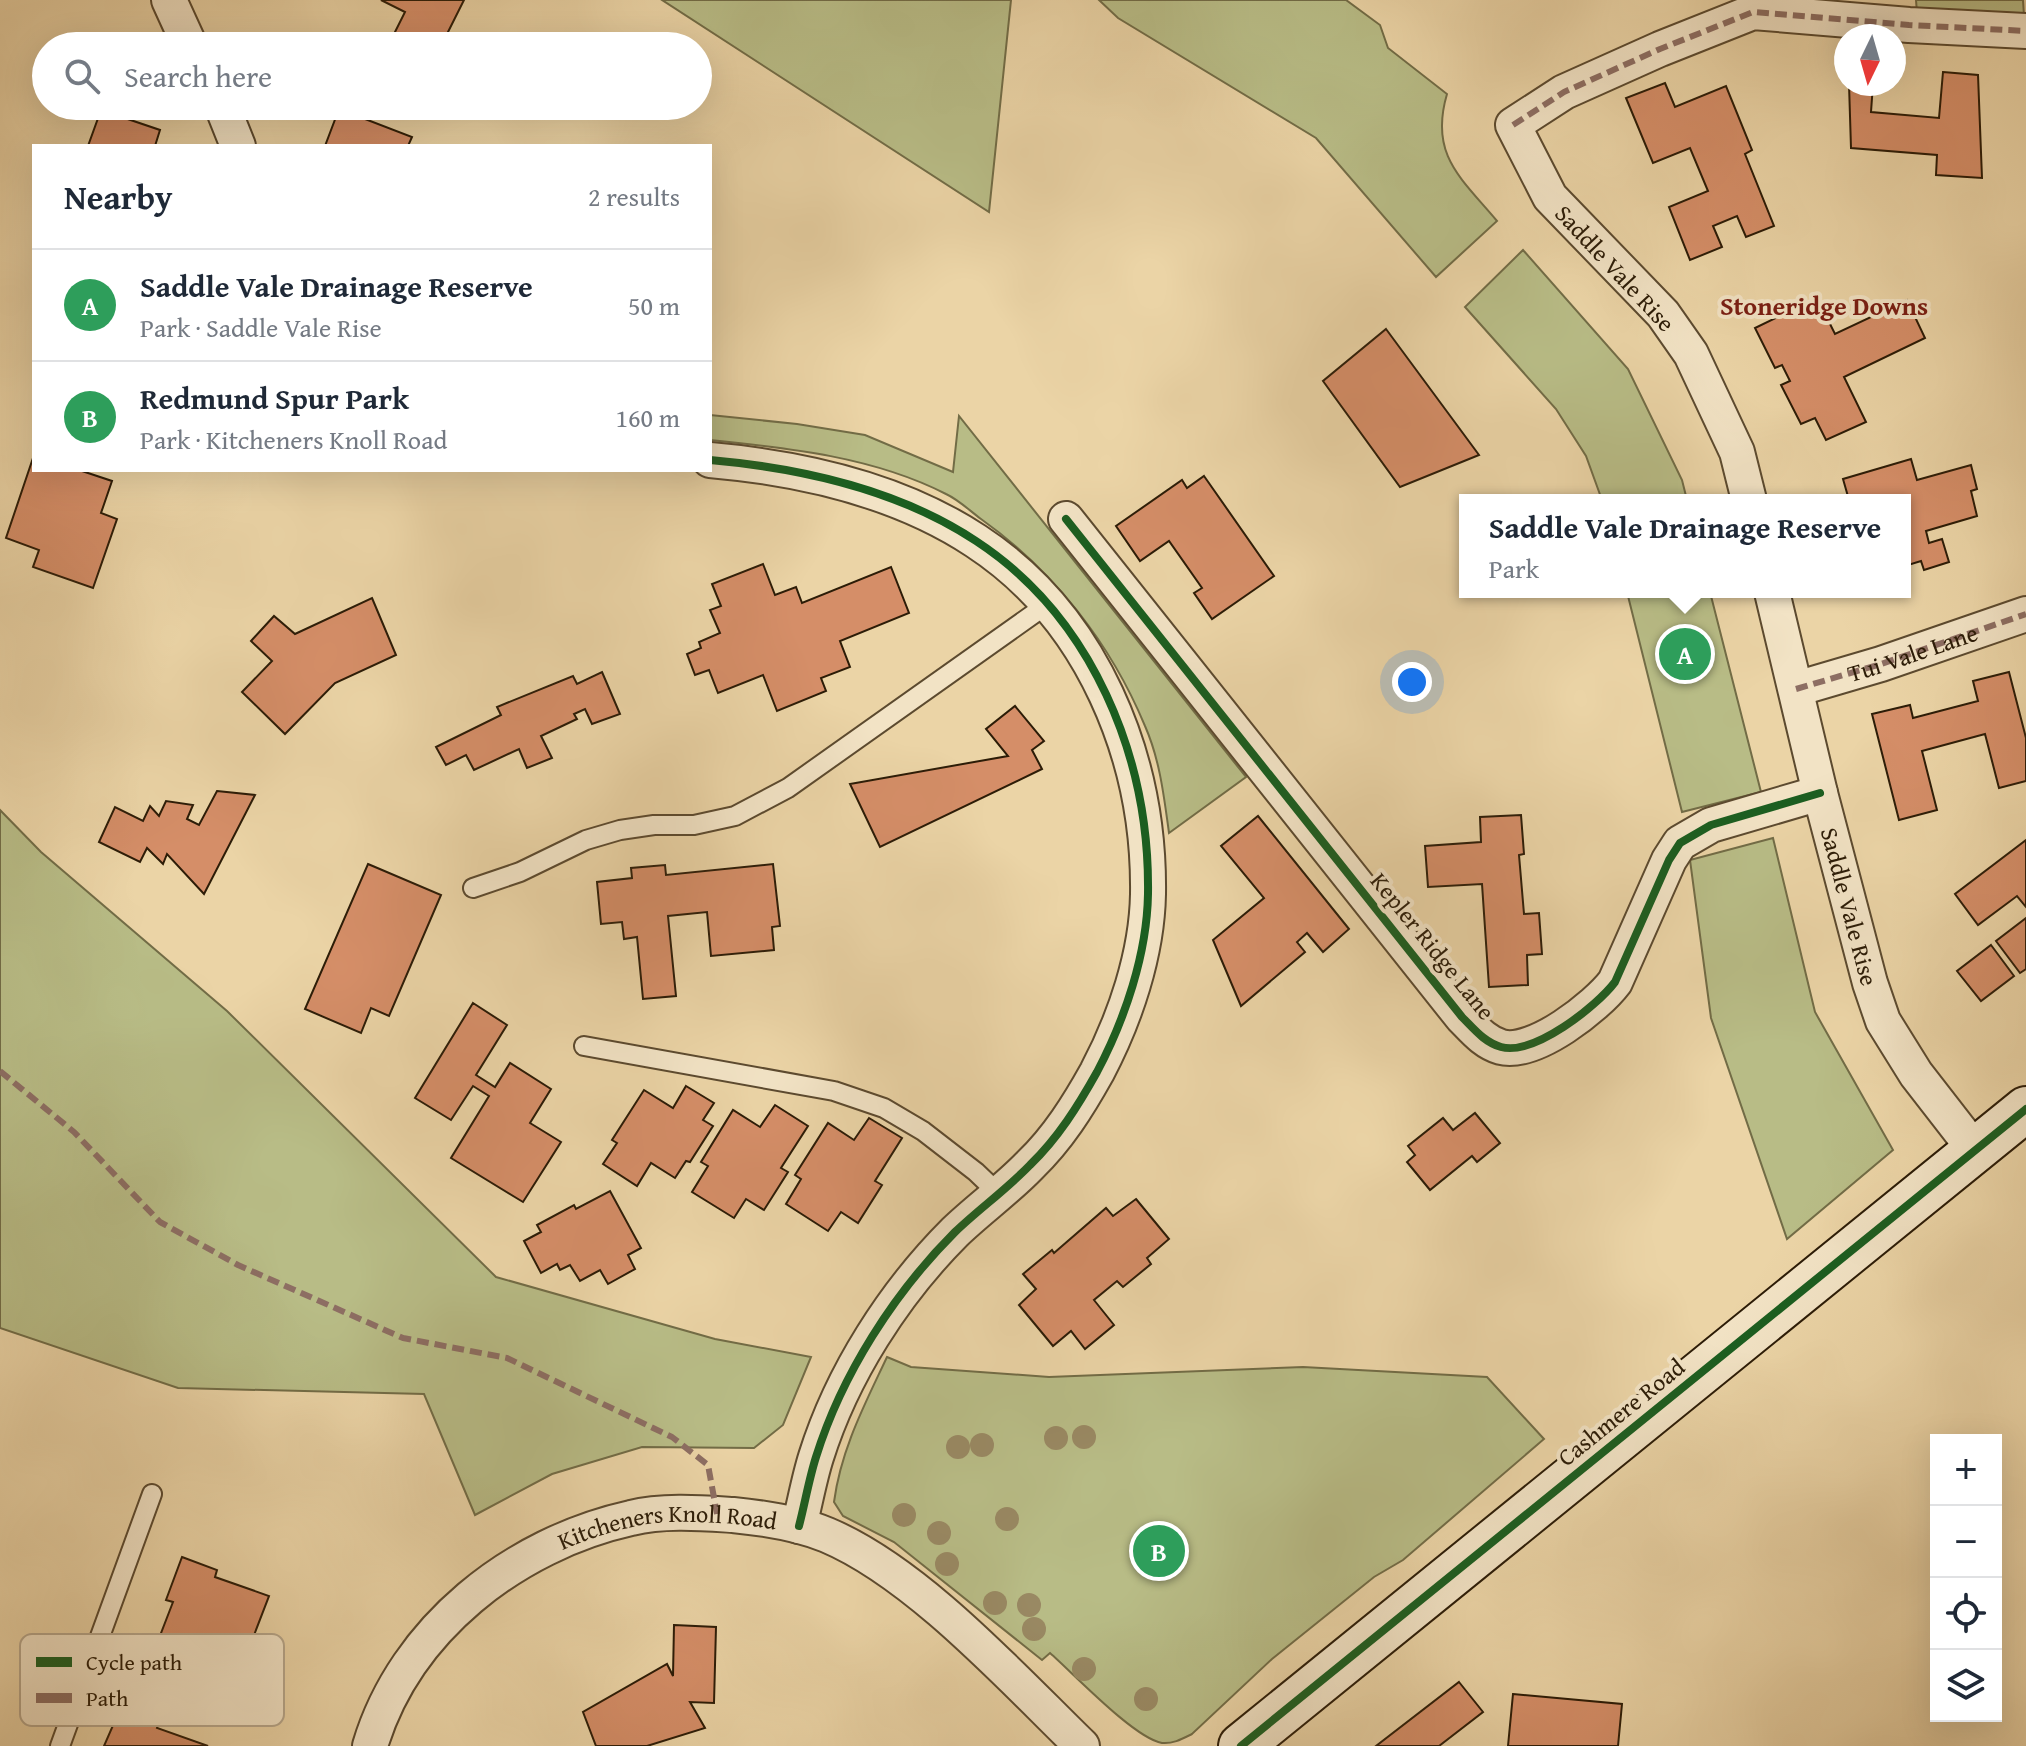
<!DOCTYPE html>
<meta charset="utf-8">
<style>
:root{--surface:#fff;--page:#f2f2f3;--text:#1f2937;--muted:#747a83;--line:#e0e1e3;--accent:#8f2418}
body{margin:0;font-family:"Gentium Book Plus",serif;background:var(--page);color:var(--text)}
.controls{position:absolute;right:24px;bottom:24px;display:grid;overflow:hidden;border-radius:0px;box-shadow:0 8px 32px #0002}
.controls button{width:72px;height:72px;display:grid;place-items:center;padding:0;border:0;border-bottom:2px solid var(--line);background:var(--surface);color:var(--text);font:40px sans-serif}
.compass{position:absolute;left:1834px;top:24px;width:72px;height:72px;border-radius:50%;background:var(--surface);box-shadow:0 8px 32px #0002;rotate:185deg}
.you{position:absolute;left:1412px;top:682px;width:28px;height:28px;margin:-20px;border:6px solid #fff;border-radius:50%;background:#1a73e8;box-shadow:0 0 0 12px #1a73e833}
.badge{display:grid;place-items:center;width:52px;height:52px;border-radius:50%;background:var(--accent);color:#fff;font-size:26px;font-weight:700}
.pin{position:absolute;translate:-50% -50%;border:4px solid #fff;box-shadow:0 2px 8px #0006}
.popup{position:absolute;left:1459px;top:494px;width:452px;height:104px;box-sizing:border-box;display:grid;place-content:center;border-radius:0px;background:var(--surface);filter:drop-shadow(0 2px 6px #0005);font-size:26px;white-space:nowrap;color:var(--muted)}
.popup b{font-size:30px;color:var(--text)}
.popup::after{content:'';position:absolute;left:50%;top:100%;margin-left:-16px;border:16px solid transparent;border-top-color:var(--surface)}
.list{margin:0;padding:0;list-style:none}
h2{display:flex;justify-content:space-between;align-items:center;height:104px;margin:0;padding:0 32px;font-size:34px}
h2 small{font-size:26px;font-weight:400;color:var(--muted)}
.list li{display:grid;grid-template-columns:52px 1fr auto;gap:24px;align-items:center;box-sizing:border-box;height:112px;padding:0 32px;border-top:2px solid var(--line)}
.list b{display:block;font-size:30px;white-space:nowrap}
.list p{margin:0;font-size:26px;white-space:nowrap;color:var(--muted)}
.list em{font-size:26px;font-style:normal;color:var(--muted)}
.icon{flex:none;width:44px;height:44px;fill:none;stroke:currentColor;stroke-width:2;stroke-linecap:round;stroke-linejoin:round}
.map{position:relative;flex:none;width:2026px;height:1746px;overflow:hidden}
.search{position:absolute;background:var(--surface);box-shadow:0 8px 32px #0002;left:32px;top:32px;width:680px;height:88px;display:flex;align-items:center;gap:20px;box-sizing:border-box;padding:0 28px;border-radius:44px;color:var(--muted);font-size:30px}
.panel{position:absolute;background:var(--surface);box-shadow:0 8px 32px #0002;left:32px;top:144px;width:680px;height:328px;border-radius:0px}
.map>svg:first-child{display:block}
.green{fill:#b8bc86;stroke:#726c46;stroke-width:2}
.building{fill:#d58e68;stroke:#2c1c07;stroke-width:2}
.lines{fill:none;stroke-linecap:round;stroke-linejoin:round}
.lane-casing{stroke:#5c4a2f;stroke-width:22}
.street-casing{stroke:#5c4a2f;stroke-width:38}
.secondary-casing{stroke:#2c1c07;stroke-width:48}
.lane{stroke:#f2e3c5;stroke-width:18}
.street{stroke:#f2e3c5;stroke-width:34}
.secondary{stroke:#f2e3c5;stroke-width:44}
.quiet{stroke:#8d6e63;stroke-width:6;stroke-dasharray:12 6;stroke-linecap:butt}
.cycleway-casing{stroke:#f2e3c5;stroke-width:13}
.cycleway{stroke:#1b5e20;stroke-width:8}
.tree{fill:#998963}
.labels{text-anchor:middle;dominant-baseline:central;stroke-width:8;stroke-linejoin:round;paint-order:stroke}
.street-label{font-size:24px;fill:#2c1c07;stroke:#f2e3c5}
.neighbourhood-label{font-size:26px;font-weight:bold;fill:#7a1f14;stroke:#f2e3c5}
.key{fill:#f2e3c5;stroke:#b7a78c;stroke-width:2}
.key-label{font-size:22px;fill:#2c1c07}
</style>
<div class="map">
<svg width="2026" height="1746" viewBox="0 0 2026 1746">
<rect width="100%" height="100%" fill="#ebd4a6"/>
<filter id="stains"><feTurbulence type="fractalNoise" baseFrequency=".0025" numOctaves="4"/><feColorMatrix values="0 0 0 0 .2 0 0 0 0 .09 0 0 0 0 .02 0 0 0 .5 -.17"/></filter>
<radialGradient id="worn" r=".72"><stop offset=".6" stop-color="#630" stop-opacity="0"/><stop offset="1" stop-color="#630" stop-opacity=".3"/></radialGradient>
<g class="green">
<polygon points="662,0 1011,0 989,212"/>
<path d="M1099,0h247l34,25 8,23 59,46c-18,61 14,84 50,127l-61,56 -120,-139 -198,-120z"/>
<polygon points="1916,0 2023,0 2024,16 1917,13"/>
<polygon points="1523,250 1628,369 1682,480 1687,500 1602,500 1586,456 1556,409 1465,307"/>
<path d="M710,415l87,9 68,11 88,37 6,-56 287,361 -77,56c-5,-36 -9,-73 -24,-107 -34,-82 -91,-155 -164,-207 -11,-8 -22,-19 -35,-25 -72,-37 -157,-46 -236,-54z"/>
<polygon points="1627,592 1710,592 1761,792 1682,812"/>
<polygon points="0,810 41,852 227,1011 496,1277 715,1339 811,1357 783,1425 754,1448 642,1447 552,1474 475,1515 424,1394 178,1388 0,1328"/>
<polygon points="1773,838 1815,1012 1893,1150 1787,1239 1711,1018 1690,860"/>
<path d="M887,1357l24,10 138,10 254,-10 184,10 57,62 -141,121 -29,17 -102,82 -80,75c-10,5 -19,10 -30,9 -28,-5 -88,-69 -112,-90l-8,7 -148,-118 -51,-26 -9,-14c7,-53 31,-98 53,-145z"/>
</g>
<g class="building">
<polygon points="381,0 464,0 445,38 456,46 388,46 405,12"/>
<polygon points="1943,72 1978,75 1982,178 1936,175 1937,155 1851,148 1849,84 1873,84 1871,112 1939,118"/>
<polygon points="1665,83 1675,107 1726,86 1752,150 1745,154 1774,226 1746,237 1737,216 1713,226 1722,247 1690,260 1669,207 1708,191 1690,148 1653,163 1626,98"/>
<polygon points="339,109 412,137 408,146 325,146"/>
<polygon points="101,110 160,130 155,146 88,146"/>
<polygon points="1817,298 1835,334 1907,300 1925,338 1844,377 1866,422 1826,440 1815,418 1801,424 1781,385 1790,381 1782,365 1775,368 1755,328"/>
<polygon points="1386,329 1479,455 1400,487 1323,381"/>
<polygon points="34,455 34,470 79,470 112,481 101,513 117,519 93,588 33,567 39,550 6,538"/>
<polygon points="1911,459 1917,480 1971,465 1977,489 1971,491 1977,516 1926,531 1929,543 1942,539 1949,562 1924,570 1921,561 1905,566 1905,500 1849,500 1843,479"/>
<polygon points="1204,476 1274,576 1212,619 1194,593 1202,588 1169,541 1140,561 1116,526 1182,480 1187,488"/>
<polygon points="763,564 775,595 796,587 802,603 891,567 909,613 840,641 850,667 821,678 826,691 777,711 763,675 718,693 709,670 695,675 687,654 701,648 699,642 720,633 710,610 721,606 712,584"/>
<polygon points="372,598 396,655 335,683 285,734 242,692 272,661 251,641 274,616 295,634"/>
<polygon points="602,672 620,714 592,724 585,709 574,714 577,719 541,736 552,758 527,768 519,749 474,770 466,755 446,765 436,747 501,715 497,707 573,676 577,684"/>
<polygon points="2009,672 2026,738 2026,781 1999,788 1985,734 1922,751 1937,810 1899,820 1872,714 1910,705 1913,718 1978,701 1973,681"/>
<polygon points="1015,706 1044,741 1032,750 1042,769 880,847 850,784 1008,756 986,729"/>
<polygon points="217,791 255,795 204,894 167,854 163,864 147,848 140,862 99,842 115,807 143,821 150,806 159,816 166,801 193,805 187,819 199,825"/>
<polygon points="1521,815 1524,854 1519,855 1524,914 1539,913 1542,954 1527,955 1528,985 1489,987 1482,884 1428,887 1425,846 1481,842 1480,817"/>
<polygon points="1258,816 1349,929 1323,952 1307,933 1297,942 1305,952 1241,1006 1213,940 1264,898 1221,846"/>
<polygon points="2026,840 2026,907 2017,896 1978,925 1955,894"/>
<polygon points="368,864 441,895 389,1016 371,1008 361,1033 305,1009"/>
<polygon points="773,864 780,926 772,927 774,950 711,956 707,912 668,916 676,996 643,999 637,937 624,939 622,922 601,924 597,882 632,878 631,868 665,865 666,875"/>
<polygon points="2026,918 2026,969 2020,973 1996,941"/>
<polygon points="1991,945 2014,976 1981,1001 1957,971"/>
<polygon points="473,1003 507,1025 476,1075 495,1087 510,1063 551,1089 530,1123 561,1142 523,1202 451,1158 489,1096 473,1086 451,1120 415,1098"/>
<polygon points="686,1086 714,1103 703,1120 713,1126 690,1162 686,1161 675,1178 651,1163 637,1186 603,1164 617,1143 612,1140 644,1090 673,1108"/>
<polygon points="775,1105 808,1126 781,1168 788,1172 764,1210 746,1199 734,1218 692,1192 708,1166 701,1162 733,1110 760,1127"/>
<polygon points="1475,1113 1500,1143 1477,1162 1472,1156 1430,1190 1407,1162 1415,1155 1408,1146 1443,1118 1453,1130"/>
<polygon points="869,1118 902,1138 875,1181 882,1185 858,1223 841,1212 828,1231 786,1204 801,1179 795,1175 828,1123 854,1140"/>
<polygon points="610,1191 641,1248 628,1255 635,1269 608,1284 600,1270 580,1281 570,1265 560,1270 557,1264 541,1273 524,1241 541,1232 537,1225 574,1205 576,1209"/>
<polygon points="1136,1199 1169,1239 1147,1258 1151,1264 1123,1287 1117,1281 1094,1300 1114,1325 1085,1349 1071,1331 1053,1346 1019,1305 1036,1289 1023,1274 1052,1250 1054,1253 1106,1208 1113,1216"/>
<polygon points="182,1557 217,1570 215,1577 269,1596 251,1643 232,1635 216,1677 153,1654 173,1602 166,1600"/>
<polygon points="674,1625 716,1627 714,1703 690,1702 705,1728 647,1746 596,1746 583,1712 667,1664 673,1676"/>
<polygon points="1459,1682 1483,1712 1439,1746 1376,1746"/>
<polygon points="1513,1694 1622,1704 1618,1746 1508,1746"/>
<polygon points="121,1707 160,1720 157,1728 208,1746 104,1746"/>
</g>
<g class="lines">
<g class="lane-casing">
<g id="lane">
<polyline points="473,888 520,872 586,840 620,830 654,825 694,825 735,816 788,788 1049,603"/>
<polyline points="584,1046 834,1091 884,1108 923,1131 976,1172 999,1194"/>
<polyline points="60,1746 152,1494"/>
</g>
</g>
<g class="street-casing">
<g id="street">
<polyline points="169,0 190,46"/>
<polyline points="222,106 238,146"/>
<path d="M710,460c91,8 189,30 266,81 116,76 174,216 172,353 -1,60 -23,125 -51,178 -19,34 -39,66 -67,93 -23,24 -51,44 -75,67 -61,61 -113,142 -139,225 -7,22 -11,46 -17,69"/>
<polyline points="1749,500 1737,452 1691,354 1663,314 1550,197 1513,125 1564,92 1660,49 1753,12 1909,25 2026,31"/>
<path d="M1066,519l396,498c12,12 22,25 39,30 33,9 96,-41 114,-65l54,-122 11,-17 31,-18 109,-32"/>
<path id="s1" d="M1772,592l48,201 50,190 13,38 33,53 59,76"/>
<polyline points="1796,689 1881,664 2026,614"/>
<path id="s2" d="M370,1746c35,-117 144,-202 261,-228 32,-8 70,-5 102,-3 31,3 65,8 94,20 90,38 185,143 255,211"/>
</g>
</g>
<g class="secondary-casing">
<polyline id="secondary" points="1241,1746 2026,1109"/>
</g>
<use href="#lane" class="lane"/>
<use href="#street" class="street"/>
<use href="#secondary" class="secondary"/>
<g class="quiet">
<polyline points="1513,125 1564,92 1660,49 1753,12 1909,25 2026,31"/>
<path id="s3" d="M1796,689l85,-25 145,-50"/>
<polyline points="0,1071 74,1132 160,1222 238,1265 403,1338 507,1358 672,1437 708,1465 717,1514"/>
</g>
<g class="cycleway-casing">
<g id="cycleway">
<path d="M710,460c91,8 189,30 266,81 116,76 174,216 172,353 -1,60 -23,125 -51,178 -19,34 -39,66 -67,93 -23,24 -51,44 -75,67 -61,61 -113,142 -139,225 -7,22 -11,46 -17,69"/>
<path d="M1066,519l396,498c12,12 22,25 39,30 33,9 96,-41 114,-65l54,-122 11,-17 31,-18 109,-32"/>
<polyline points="1241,1746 2026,1109"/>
</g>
</g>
<use href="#cycleway" class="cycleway"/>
</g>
<g class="tree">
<circle cx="1084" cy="1437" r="12"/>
<circle cx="1056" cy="1438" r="12"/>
<circle cx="982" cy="1445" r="12"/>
<circle cx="958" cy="1447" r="12"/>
<circle cx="904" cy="1515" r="12"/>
<circle cx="1007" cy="1519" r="12"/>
<circle cx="939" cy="1533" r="12"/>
<circle cx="947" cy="1564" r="12"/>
<circle cx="995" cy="1603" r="12"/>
<circle cx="1029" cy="1605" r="12"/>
<circle cx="1034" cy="1629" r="12"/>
<circle cx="1084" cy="1669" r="12"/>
<circle cx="1146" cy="1699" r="12"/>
</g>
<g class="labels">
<g class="street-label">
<text transform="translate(1615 268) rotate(47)">Saddle Vale Rise</text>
<text stroke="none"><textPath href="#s3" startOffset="122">Tui Vale Lane</textPath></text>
<text stroke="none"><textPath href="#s1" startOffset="324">Saddle Vale Rise</textPath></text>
<text transform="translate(1433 946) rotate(51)">Kepler Ridge Lane</text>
<text transform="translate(1621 1412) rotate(-39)">Cashmere Road</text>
<text stroke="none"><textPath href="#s2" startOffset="398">Kitcheners Knoll Road</textPath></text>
</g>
<g class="neighbourhood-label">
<text x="1824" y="305">Stoneridge Downs</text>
</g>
</g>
<rect x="20" y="1634" width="264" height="92" rx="12" class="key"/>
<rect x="36" y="1657" width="36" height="10" fill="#1b5e20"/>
<rect x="36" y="1693" width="36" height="10" fill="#8d6e63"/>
<g class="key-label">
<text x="86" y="1670">Cycle path</text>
<text x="86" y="1706">Path</text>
</g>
<rect width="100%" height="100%" filter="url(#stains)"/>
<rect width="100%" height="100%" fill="url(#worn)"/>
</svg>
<div class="controls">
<button>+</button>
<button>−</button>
<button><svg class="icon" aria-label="locate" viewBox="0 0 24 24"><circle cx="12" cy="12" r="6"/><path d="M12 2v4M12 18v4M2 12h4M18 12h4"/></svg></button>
<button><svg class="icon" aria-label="layers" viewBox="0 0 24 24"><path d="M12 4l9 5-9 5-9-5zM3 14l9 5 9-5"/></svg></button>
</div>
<svg class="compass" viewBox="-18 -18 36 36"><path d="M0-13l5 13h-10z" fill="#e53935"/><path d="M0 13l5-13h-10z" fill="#747a83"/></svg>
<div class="you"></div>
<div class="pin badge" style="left:1685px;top:654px;background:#2e9e5b">A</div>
<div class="popup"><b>Saddle Vale Drainage Reserve</b>Park</div>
<div class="pin badge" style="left:1159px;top:1551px;background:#2e9e5b">B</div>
<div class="search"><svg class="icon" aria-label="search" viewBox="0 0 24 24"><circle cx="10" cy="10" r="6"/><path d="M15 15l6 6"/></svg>Search here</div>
<section class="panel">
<h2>Nearby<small>2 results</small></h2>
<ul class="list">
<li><span class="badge" style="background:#2e9e5b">A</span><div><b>Saddle Vale Drainage Reserve</b><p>Park · Saddle Vale Rise</p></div><em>50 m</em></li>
<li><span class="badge" style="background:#2e9e5b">B</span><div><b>Redmund Spur Park</b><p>Park · Kitcheners Knoll Road</p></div><em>160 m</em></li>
</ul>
</section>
</div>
